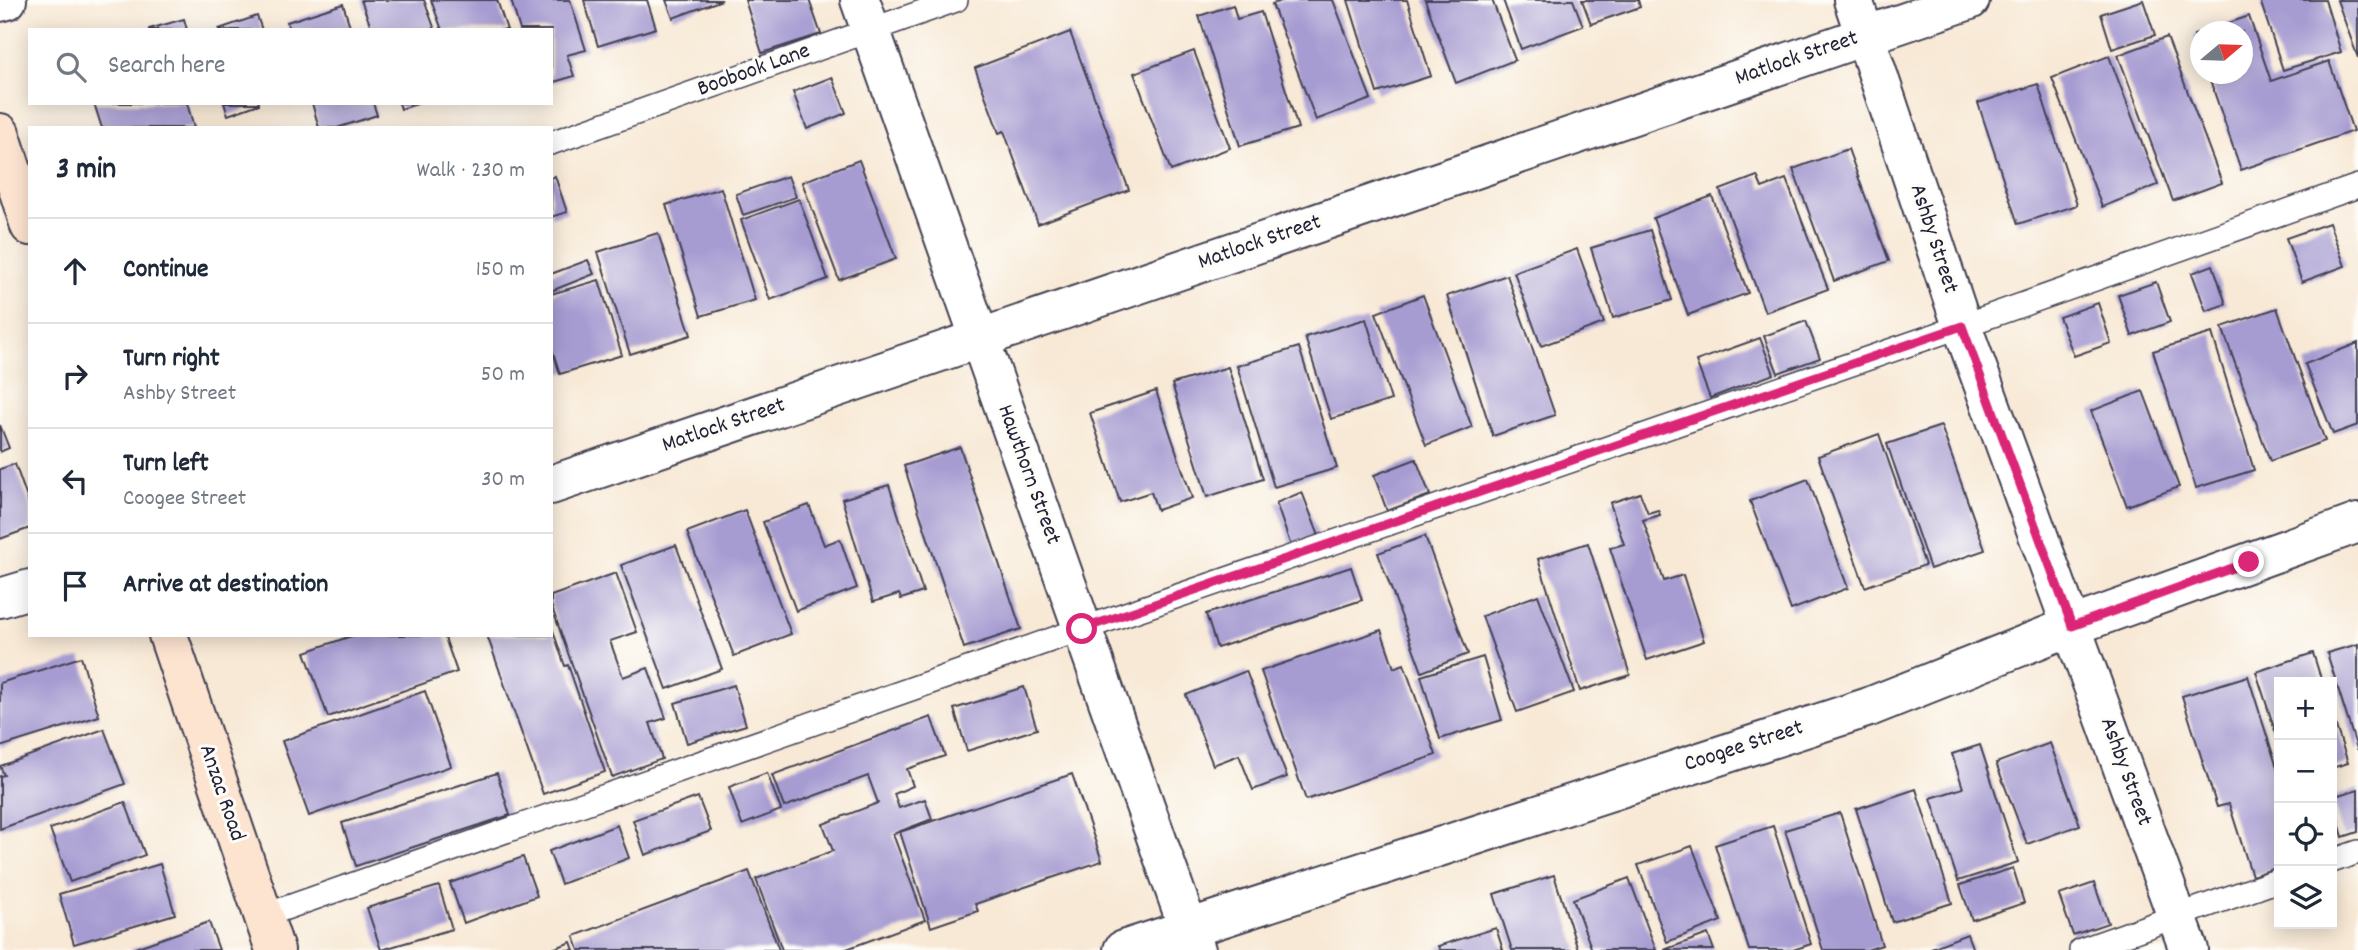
<!DOCTYPE html>
<meta charset="utf-8">
<style>
:root{--surface:#fff;--page:#f2f2f3;--text:#1f2937;--muted:#747a83;--line:#e0e1e3}
body{margin:0;font-family:Dekko,sans-serif;background:var(--page);color:var(--text)}
.controls{position:absolute;right:21px;bottom:21px;display:grid;overflow:hidden;border-radius:0px;box-shadow:0 4px 18px #0003}
.controls button{width:63px;height:63px;display:grid;place-items:center;padding:0;border:0;border-bottom:2px solid var(--line);background:var(--surface);color:var(--text);font:35px sans-serif}
.compass{position:absolute;left:2190px;top:21px;width:63px;height:63px;border-radius:50%;background:var(--surface);box-shadow:0 4px 18px #0003;rotate:71deg}
.stop{position:absolute;width:21px;height:21px;margin:-16px;border:5px solid #db2777;border-radius:50%;background:#fff}
.stop.end{background:#db2777;border-color:#fff;box-shadow:0 2px 7px #0008}
.list{margin:0;padding:0;list-style:none}
h2{display:flex;justify-content:space-between;align-items:center;height:91px;margin:0;padding:0 28px;font-size:30px}
h2 small{font-size:23px;font-weight:400;color:var(--muted)}
.list li{display:grid;grid-template-columns:46px 1fr auto;gap:21px;align-items:center;box-sizing:border-box;height:105px;padding:0 28px;border-top:2px solid var(--line)}
.list b{display:block;font-size:26px;white-space:nowrap}
.list p{margin:0;font-size:23px;white-space:nowrap;color:var(--muted)}
.list em{font-size:23px;font-style:normal;color:var(--muted)}
.icon{flex:none;width:38px;height:38px;fill:none;stroke:currentColor;stroke-width:2;stroke-linecap:round;stroke-linejoin:round}
.map{position:relative;flex:none;width:2358px;height:950px;overflow:hidden}
.search{position:absolute;background:var(--surface);box-shadow:0 4px 18px #0003;left:28px;top:28px;width:525px;height:77px;display:flex;align-items:center;gap:18px;box-sizing:border-box;padding:0 24px;border-radius:0px;color:var(--muted);font-size:26px}
.panel{position:absolute;background:var(--surface);box-shadow:0 4px 18px #0003;left:28px;top:126px;width:525px;height:511px;border-radius:0px}
.map>svg:first-child{display:block}
.building{fill:#a79cd2}
.lines{fill:none;stroke-linecap:round;stroke-linejoin:round}
.lane-casing{stroke:#424052;stroke-width:26}
.street-casing{stroke:#424052;stroke-width:42}
.secondary-casing{stroke:#424052;stroke-width:42}
.lane{stroke:#fff;stroke-width:23}
.street{stroke:#fff;stroke-width:38}
.secondary{stroke:#fde4d1;stroke-width:38}
.route{stroke:#db2777;stroke-width:9}
.labels{text-anchor:middle;dominant-baseline:central;stroke-width:6;stroke-linejoin:round;paint-order:stroke}
.street-label{font-size:23px;fill:#22223b;stroke:#fdfcf7}
</style>
<div class="map">
<svg width="2358" height="950" viewBox="0 0 2358 950">
<rect width="100%" height="100%" fill="#fdfcf7"/>
<filter id="ink" filterUnits="userSpaceOnUse"><feTurbulence type="fractalNoise" baseFrequency=".0143" numOctaves="2"/><feDisplacementMap in="SourceGraphic" scale="14" xChannelSelector="R" yChannelSelector="G"/><feConvolveMatrix kernelMatrix="1 2 1 2 8 2 1 2 1" color-interpolation-filters="sRGB"/></filter>
<filter id="wash" filterUnits="userSpaceOnUse"><feTurbulence type="fractalNoise" baseFrequency=".00686" numOctaves="4" result="noise"/><feDisplacementMap in="SourceGraphic" scale="28" xChannelSelector="R" yChannelSelector="G"/><feGaussianBlur stdDeviation="1.57" result="paint"/><feColorMatrix in="noise" values="0 0 0 0 0 0 0 0 0 0 0 0 0 0 0 0 0 1.4 0 .05"/><feComposite in="paint" operator="in"/></filter>
<g filter="url(#wash)">
<rect width="100%" height="100%" fill="#f8e9d6"/>
<g id="blocks">
<g class="building">
<polygon points="361,0 424,0 435,30 372,30"/>
<polygon points="431,0 497,0 507,30 442,30"/>
<polygon points="511,0 570,0 586,50 567,55 574,76 551,83 551,30 520,30"/>
<polygon points="584,0 647,0 656,28 598,46"/>
<polygon points="666,0 722,0 673,18"/>
<polygon points="745,0 809,0 821,34 762,53"/>
<polygon points="1284,0 1333,0 1371,99 1316,120 1272,4"/>
<polygon points="1348,0 1407,0 1431,76 1377,93"/>
<polygon points="1425,0 1492,0 1515,60 1456,83"/>
<polygon points="1503,0 1573,0 1583,26 1521,49"/>
<polygon points="1582,0 1638,0 1640,7 1591,24"/>
<polygon points="2143,0 2155,35 2112,49 2101,14"/>
<polygon points="2260,0 2325,0 2341,52 2283,70"/>
<polygon points="2337,0 2358,0 2358,58"/>
<polygon points="343,4 351,30 289,30 287,22"/>
<polygon points="1233,5 1237,19 1261,12 1298,128 1240,146 1199,16"/>
<polygon points="257,16 262,30 219,30 219,29"/>
<polygon points="2249,16 2271,81 2329,61 2353,131 2241,170 2208,74 2242,74 2242,32 2205,31"/>
<polygon points="184,19 187,30 149,30 149,29"/>
<polygon points="1070,32 1129,190 1038,224 1004,131 999,133 975,68"/>
<polygon points="2200,33 2200,51 2194,35"/>
<polygon points="2167,37 2222,183 2173,201 2118,55"/>
<polygon points="1194,51 1230,148 1171,171 1134,73"/>
<polygon points="2109,56 2158,185 2102,207 2052,78"/>
<polygon points="832,77 846,113 807,129 793,92"/>
<polygon points="2038,84 2077,205 2018,224 1978,103"/>
<polygon points="94,103 187,103 194,128 102,128"/>
<polygon points="224,103 259,103 259,104 228,115"/>
<polygon points="312,103 373,103 377,115 337,128 319,128"/>
<polygon points="399,103 417,103 417,104 401,109"/>
<polygon points="1848,149 1889,261 1834,281 1793,169"/>
<polygon points="859,160 896,259 839,280 802,182"/>
<polygon points="555,176 567,212 551,217 551,178"/>
<polygon points="788,176 796,197 743,215 736,194"/>
<polygon points="1757,176 1762,188 1786,179 1828,289 1765,312 1720,190"/>
<polygon points="721,188 755,300 701,316 666,205"/>
<polygon points="1712,196 1748,293 1688,315 1653,218"/>
<polygon points="799,199 828,279 770,300 741,220"/>
<polygon points="2329,223 2345,266 2302,282 2286,238"/>
<polygon points="1650,230 1672,300 1613,318 1591,248"/>
<polygon points="658,233 691,335 630,354 598,252"/>
<polygon points="1577,249 1604,323 1541,346 1514,272"/>
<polygon points="588,260 594,274 551,291 551,274"/>
<polygon points="2213,265 2226,304 2206,311 2192,273"/>
<polygon points="1507,275 1555,415 1493,436 1447,296"/>
<polygon points="599,280 622,355 560,374 551,346 551,294"/>
<polygon points="2156,282 2170,322 2132,336 2118,295"/>
<polygon points="1423,295 1472,427 1426,445 1376,313"/>
<polygon points="2098,303 2111,343 2074,356 2059,317"/>
<polygon points="2277,308 2325,441 2270,461 2222,327"/>
<polygon points="1366,319 1391,400 1331,419 1305,337"/>
<polygon points="1806,321 1820,358 1778,373 1764,336"/>
<polygon points="2212,333 2254,470 2196,488 2153,351"/>
<polygon points="1760,338 1774,374 1710,398 1696,361"/>
<polygon points="2358,343 2358,425 2333,434 2305,364"/>
<polygon points="1299,347 1337,468 1274,487 1237,366"/>
<polygon points="1228,367 1263,479 1207,497 1172,384"/>
<polygon points="1156,391 1192,498 1157,510 1151,492 1120,502 1090,413"/>
<polygon points="2143,391 2179,487 2127,506 2091,411"/>
<polygon points="0,425 9,448 0,452"/>
<polygon points="1941,426 1985,550 1930,569 1887,444"/>
<polygon points="1879,434 1925,565 1865,587 1818,456"/>
<polygon points="960,447 1021,629 964,648 904,466"/>
<polygon points="1416,459 1430,495 1387,511 1374,475"/>
<polygon points="15,464 30,506 30,528 0,539 0,469"/>
<polygon points="1808,479 1848,588 1791,610 1750,501"/>
<polygon points="889,485 923,592 901,599 899,594 873,602 842,499"/>
<polygon points="1302,492 1319,536 1291,546 1276,503"/>
<polygon points="1640,493 1648,513 1658,510 1660,515 1643,520 1664,581 1683,575 1704,641 1647,660 1610,548 1624,544 1610,503"/>
<polygon points="809,505 824,545 840,539 857,588 796,611 763,522"/>
<polygon points="745,510 791,634 734,656 687,532"/>
<polygon points="1425,536 1468,654 1422,672 1378,553"/>
<polygon points="1588,543 1630,675 1580,691 1538,559"/>
<polygon points="676,545 722,669 667,689 621,565"/>
<polygon points="1351,567 1362,600 1217,648 1206,614"/>
<polygon points="616,573 637,632 610,641 623,677 648,668 666,718 650,723 662,759 612,777 551,605 551,596"/>
<polygon points="1538,595 1574,692 1517,712 1482,616"/>
<polygon points="552,628 565,666 568,665 605,772 543,794 487,635 551,635"/>
<polygon points="1381,630 1394,668 1404,664 1436,755 1306,800 1261,671"/>
<polygon points="354,635 444,635 457,672 328,717 305,652"/>
<polygon points="2358,644 2358,749 2357,749 2327,653"/>
<polygon points="2313,653 2322,682 2279,682 2279,743 2256,672"/>
<polygon points="81,657 99,716 0,747 0,683"/>
<polygon points="1483,657 1502,720 1440,739 1421,676"/>
<polygon points="1246,671 1287,777 1253,790 1239,755 1213,765 1186,695"/>
<polygon points="2248,676 2279,774 2279,867 2252,876 2229,804 2217,807 2182,696"/>
<polygon points="734,685 746,725 687,743 675,703"/>
<polygon points="1024,687 1037,729 967,751 954,709"/>
<polygon points="425,691 451,766 309,816 282,741"/>
<polygon points="2332,714 2348,763 2332,768"/>
<polygon points="931,717 945,756 907,769 913,786 894,794 899,808 925,799 932,819 893,834 925,920 844,950 782,950 756,879 833,851 823,824 878,803 868,776 784,807 772,775"/>
<polygon points="104,729 125,784 0,829 0,776 4,775 0,766"/>
<polygon points="2050,743 2080,825 2027,844 1996,763"/>
<polygon points="1980,745 2018,862 1958,881 1931,798 1963,788 1952,754"/>
<polygon points="497,773 510,815 356,866 342,823"/>
<polygon points="767,773 781,810 742,825 729,787"/>
<polygon points="1072,774 1102,861 975,904 978,911 931,927 900,832"/>
<polygon points="1916,789 1952,903 1892,922 1856,809"/>
<polygon points="2358,789 2358,832 2343,837 2332,797"/>
<polygon points="698,797 711,831 645,855 633,820"/>
<polygon points="125,802 145,855 70,882 50,829"/>
<polygon points="1840,813 1882,945 1867,950 1823,950 1785,830"/>
<polygon points="617,825 629,858 561,884 549,851"/>
<polygon points="1773,826 1811,944 1793,950 1749,950 1715,845"/>
<polygon points="1692,846 1721,921 1667,942 1638,865"/>
<polygon points="523,857 537,896 464,923 450,883"/>
<polygon points="160,864 175,914 74,944 59,894"/>
<polygon points="2013,868 2024,903 1972,920 1960,885"/>
<polygon points="749,871 779,950 579,950 574,936"/>
<polygon points="1554,875 1578,950 1512,950 1494,894"/>
<polygon points="1629,878 1656,950 1592,950 1573,899"/>
<polygon points="2094,883 2108,923 2073,935 2059,895"/>
<polygon points="439,886 452,929 381,950 367,908"/>
<polygon points="209,922 219,950 129,950"/>
<polygon points="1496,928 1503,950 1440,950 1438,946"/>
<polygon points="1708,934 1714,950 1664,950"/>
<polygon points="1967,934 1973,950 1932,950 1931,948"/>
<polygon points="571,942 574,950 550,950"/>
</g>
</g>
</g>
<g filter="url(#ink)">
<use href="#blocks" fill-opacity="0" stroke="#424052" stroke-width="2"/>
<g class="lines">
<g class="lane-casing">
<g id="lane">
<polyline points="551,143 956,0"/>
<polyline points="2332,861 2358,852"/>
<polyline points="263,916 1082,629 1962,326 2358,186"/>
<polyline points="2081,950 2279,880"/>
</g>
</g>
<g class="street-casing">
<g id="street">
<polyline points="860,0 1196,950"/>
<polyline points="1853,0 1962,326 2189,950"/>
<polyline points="0,2 7,0"/>
<polyline points="551,485 1970,0"/>
<polyline points="0,598 30,589"/>
<polyline points="1123,950 1869,707 2072,626 2358,523"/>
</g>
</g>
<g class="secondary-casing">
<g id="secondary">
<polyline points="0,133 30,226"/>
<polyline points="168,635 275,950"/>
</g>
</g>
<use href="#lane" class="lane"/>
<use href="#street" class="street"/>
<use href="#secondary" class="secondary"/>
</g>
</g>
<g class="lines" filter="url(#ink)">
<polyline class="route" points="1082,629 1962,326 2072,626 2249,562"/>
</g>
<g class="labels">
<g class="street-label">
<text transform="translate(1797 59) rotate(-19)">Matlock Street</text>
<text transform="translate(754 71) rotate(-20)">Boobook Lane</text>
<text transform="translate(1933 239) rotate(72)">Ashby Street</text>
<text transform="translate(1260 243) rotate(-19)">Matlock Street</text>
<text transform="translate(724 426) rotate(-19)">Matlock Street</text>
<text transform="translate(1028 475) rotate(70)">Hawthorn Street</text>
<text transform="translate(1744 747) rotate(-18)">Coogee Street</text>
<text transform="translate(2125 772) rotate(70)">Ashby Street</text>
<text transform="translate(221 793) rotate(71)">Anzac Road</text>
</g>
</g>
</svg>
<div class="controls">
<button>+</button>
<button>−</button>
<button><svg class="icon" aria-label="locate" viewBox="0 0 24 24"><circle cx="12" cy="12" r="6"/><path d="M12 2v4M12 18v4M2 12h4M18 12h4"/></svg></button>
<button><svg class="icon" aria-label="layers" viewBox="0 0 24 24"><path d="M12 4l9 5-9 5-9-5zM3 14l9 5 9-5"/></svg></button>
</div>
<svg class="compass" viewBox="-18 -18 36 36"><path d="M0-13l5 13h-10z" fill="#e53935"/><path d="M0 13l5-13h-10z" fill="#747a83"/></svg>
<div class="stop" style="left:1082px;top:629px"></div>
<div class="stop end" style="left:2249px;top:562px"></div>
<div class="search"><svg class="icon" aria-label="search" viewBox="0 0 24 24"><circle cx="10" cy="10" r="6"/><path d="M15 15l6 6"/></svg>Search here</div>
<section class="panel">
<h2>3 min<small>Walk · 230 m</small></h2>
<ul class="list">
<li><svg class="icon" aria-label="ahead" viewBox="0 0 24 24"><path d="M12 20V5M6 11l6-6 6 6"/></svg><div><b>Continue</b></div><em>150 m</em></li>
<li><svg class="icon" aria-label="right" viewBox="0 0 24 24"><path d="M7 20v-9h11M14 6l5 5-5 5"/></svg><div><b>Turn right</b><p>Ashby Street</p></div><em>50 m</em></li>
<li><svg class="icon" aria-label="left" viewBox="0 0 24 24"><path d="M17 20v-9H6M10 6l-5 5 5 5"/></svg><div><b>Turn left</b><p>Coogee Street</p></div><em>30 m</em></li>
<li><svg class="icon" aria-label="arrive" viewBox="0 0 24 24"><path d="M6 21V4h12l-3 4 3 4H6"/></svg><div><b>Arrive at destination</b></div></li>
</ul>
</section>
</div>
